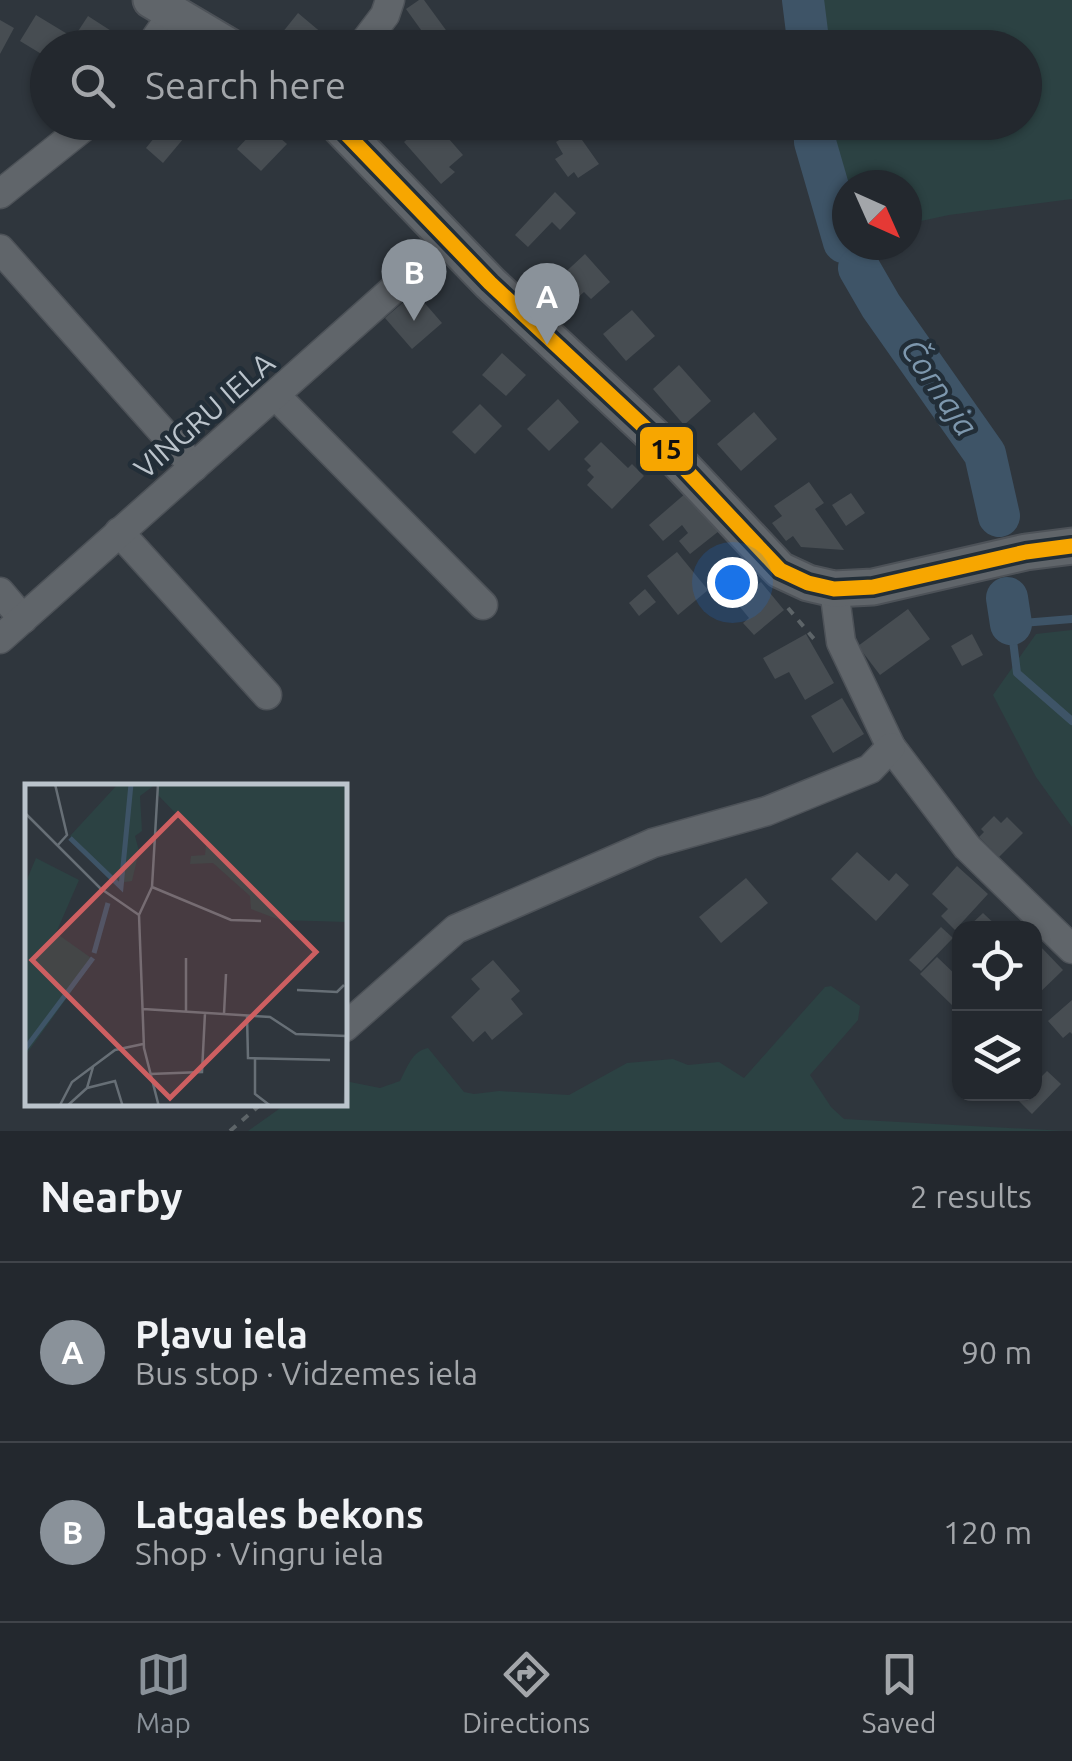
<!DOCTYPE html>
<meta charset="utf-8">
<style>
:root{--surface:#23282e;--page:#2f343a;--text:#f1f3f6;--muted:#a3a6aa;--line:#40444a;--accent:#8a929a}
body{margin:0;font-family:Ubuntu,sans-serif;background:var(--page);color:var(--text)}
.controls{position:absolute;right:30px;bottom:30px;display:grid;overflow:hidden;border-radius:20px;box-shadow:0 2px 8px #0004}
.controls button{width:90px;height:90px;display:grid;place-items:center;padding:0;border:0;border-bottom:2px solid var(--line);background:var(--surface);color:var(--text);font:50px sans-serif}
.compass{position:absolute;left:832px;top:170px;width:90px;height:90px;border-radius:50%;background:var(--surface);box-shadow:0 2px 8px #0004;rotate:135deg}
.you{position:absolute;left:732px;top:582px;width:35px;height:35px;margin:-25px;border:8px solid #fff;border-radius:50%;background:#1a73e8;box-shadow:0 0 0 15px #1a73e833}
.badge{display:grid;place-items:center;width:65px;height:65px;border-radius:50%;background:var(--accent);color:#fff;font-size:32px;font-weight:700}
.pin{position:absolute;translate:-50% -82px;filter:drop-shadow(0 2px 5px #0008)}
.pin::after{content:'';position:absolute;top:52px;width:35px;height:30px;background:inherit;clip-path:polygon(0 0,100% 0,50% 100%)}
.list{margin:0;padding:0;list-style:none}
h2{display:flex;justify-content:space-between;align-items:center;height:130px;margin:0;padding:0 40px;font-size:42px}
h2 small{font-size:32px;font-weight:400;color:var(--muted)}
.list li{display:grid;grid-template-columns:65px 1fr auto;gap:30px;align-items:center;box-sizing:border-box;height:180px;padding:0 40px;border-top:2px solid var(--line)}
.list b{display:block;font-size:38px;white-space:nowrap}
.list p{margin:0;font-size:32px;white-space:nowrap;color:var(--muted)}
.list em{font-size:32px;font-style:normal;color:var(--muted)}
.icon{flex:none;width:55px;height:55px;fill:none;stroke:currentColor;stroke-width:2;stroke-linecap:round;stroke-linejoin:round}
.map{position:relative;flex:none;width:1072px;height:1131px;overflow:hidden}
.search{position:absolute;background:var(--surface);box-shadow:0 2px 8px #0004;left:30px;right:30px;top:30px;height:110px;display:flex;align-items:center;gap:25px;box-sizing:border-box;padding:0 35px;border-radius:55px;color:var(--muted);font-size:38px}
.sheet{height:490px;background:var(--surface)}
nav{display:flex;justify-content:space-around;align-items:center;box-sizing:border-box;height:140px;border-top:2px solid var(--line);background:var(--surface);font-size:28px;color:var(--muted)}
nav a{display:grid;justify-items:center;gap:5px}
nav .on{color:var(--accent)}
.map>svg:first-child{display:block}
.green{fill:#2c4243}
.lines{fill:none;stroke-linecap:round;stroke-linejoin:round}
.stream{stroke:#3e5467;stroke-width:8}
.river{stroke:#3e5467;stroke-width:42}
.building{fill:#474d52}
.minor-casing{stroke:#4d5258;stroke-width:31}
.tertiary-casing{stroke:#4d5258;stroke-width:39}
.path{stroke:#5d6468;stroke-width:4;stroke-dasharray:8 8;stroke-linecap:butt}
.minor{stroke:#60656a;stroke-width:28}
.tertiary{stroke:#60656a;stroke-width:35}
.bus-1-casing{stroke:#222e38;stroke-width:22}
.bus-1{stroke:#f7a600;stroke-width:15}
.labels{text-anchor:middle;dominant-baseline:central;stroke-width:9;stroke-linejoin:round;paint-order:stroke}
.street-label{font-size:30px;fill:#bbc4cc;stroke:#222e38}
.water-label{font-size:32px;font-style:italic;fill:#7d97ad;stroke:#222e38}
.inset-river{fill:none;stroke:#3e5467;stroke-width:5}
.inset-road{fill:none;stroke:#676f76;stroke-width:2.5}
.view{fill:#cd5f61;fill-opacity:0.15;stroke:#cd5f61;stroke-width:5}
.inset-edge{fill:none;stroke:#bbc4cc;stroke-width:5}
.line-badge{stroke:#222e38;stroke-width:4}
.pale-badge-label{font-size:28px;text-anchor:middle;font-weight:bold;fill:#111}
</style>
<div class="map">
<svg width="1072" height="1131" viewBox="0 0 1072 1131">
<rect width="100%" height="100%" fill="#2f363d"/>
<g class="green">
<polygon points="785,0 1072,0 1072,199 949,215 907,224 907,185 847,185 847,236 830,240 798,153 796,123 1024,122 1024,48 789,47"/>
<polygon points="1072,630 1072,827 1036,777 993,695 1036,634"/>
<path d="M831,986l29,20 -2,14 -48,55 21,32 13,12 222,12h-818l38,-27h59v-23l35,7 20,-7c7,-13 12,-30 28,-33l36,44 10,2 25,-3 70,4 58,-32 46,-4 15,6 31,-3 25,16 81,-91z"/>
</g>
<g class="lines">
<polyline class="stream" points="1072,619 1011,624 1017,673 1072,721"/>
<g class="river">
<polyline points="803,0 809,48"/>
<polyline points="814,122 815,142 844,242"/>
<polyline points="859,268 881,306 985,454 999,516"/>
<polyline points="1007,598 1011,624"/>
</g>
</g>
<g class="building">
<polygon points="419,0 424,0 459,48 434,48 406,9"/>
<polygon points="298,13 323,34 320,38 325,42 321,48 290,48 278,38"/>
<polygon points="36,15 69,35 61,48 48,48 48,58 20,41"/>
<polygon points="88,16 119,36 111,48 67,48"/>
<polygon points="0,20 14,28 0,54"/>
<polygon points="167,122 190,122 194,126 163,163 146,148"/>
<polygon points="262,122 287,144 261,171 237,149"/>
<polygon points="388,122 414,122 401,136"/>
<polygon points="426,122 434,122 463,155 449,167 455,172 441,184 404,142"/>
<polygon points="575,130 599,164 578,178 574,172 568,177 555,159 563,154 556,142"/>
<polygon points="555,192 576,213 560,230 552,222 528,247 515,235"/>
<polygon points="585,254 610,282 591,299 584,292 576,299 558,279"/>
<polygon points="415,292 442,323 412,349 385,318"/>
<polygon points="632,310 655,336 626,361 603,334"/>
<polygon points="502,353 526,375 506,396 482,375"/>
<polygon points="679,365 711,401 684,425 653,389"/>
<polygon points="558,399 579,422 549,451 527,429"/>
<polygon points="480,404 502,426 475,454 452,432"/>
<polygon points="754,412 777,439 741,471 717,444"/>
<polygon points="601,442 628,468 632,464 644,476 612,509 587,485 594,477 587,470 591,466 584,459"/>
<polygon points="809,482 824,503 815,509 844,550 801,547 793,536 786,541 772,523 782,516 774,506"/>
<polygon points="686,493 719,531 690,554 679,541 688,533 682,525 663,541 649,525"/>
<polygon points="851,493 865,513 846,526 832,505"/>
<polygon points="677,552 708,590 678,615 647,576"/>
<polygon points="761,582 784,610 754,635 743,623 749,618 736,602"/>
<polygon points="645,589 656,602 639,616 629,603"/>
<polygon points="908,609 930,639 880,675 858,646"/>
<polygon points="806,634 834,683 805,700 789,672 775,679 763,658"/>
<polygon points="972,634 983,655 962,666 951,646"/>
<polygon points="842,698 864,734 833,753 811,716"/>
<polygon points="994,816 1001,823 1007,817 1023,833 999,857 979,837 984,832 981,829"/>
<polygon points="857,852 889,881 896,873 909,885 876,921 831,879"/>
<polygon points="957,866 988,894 955,930 941,916 948,909 932,894"/>
<polygon points="746,878 768,903 721,943 699,917"/>
<polygon points="983,913 999,928 967,928"/>
<polygon points="941,927 953,938 921,971 909,960"/>
<polygon points="1039,945 1063,970 1034,998 1034,949"/>
<polygon points="937,957 959,978 956,981 960,985 960,998 952,1005 920,974"/>
<polygon points="493,960 520,991 511,999 523,1014 492,1040 485,1031 473,1042 451,1017 480,989 471,979"/>
<polygon points="1072,1000 1072,1034 1070,1032 1063,1038 1048,1021"/>
<polygon points="1047,1071 1061,1084 1032,1114 1019,1101 1026,1094 1034,1094 1034,1084"/>
</g>
<g class="lines">
<g class="minor-casing">
<g id="minor">
<polyline points="149,48 173,13"/>
<polyline points="360,48 385,15 390,0"/>
<polyline points="0,194 90,122"/>
<polyline points="0,249 194,467"/>
<polyline points="276,396 483,605"/>
<polyline points="119,532 267,695"/>
<polyline points="834,589 841,642 891,747 967,847 1072,949"/>
<polyline points="0,592 23,619"/>
<polyline points="0,639 450,239"/>
<polyline points="345,1027 456,929 653,843 767,811 870,769 891,747"/>
</g>
</g>
<g class="tertiary-casing">
<g id="tertiary">
<polyline points="151,0 232,48"/>
<polyline points="335,122 490,283 656,438 780,570 808,583 834,589 873,587 1026,552 1072,546"/>
</g>
</g>
<g class="path">
<polyline points="788,608 814,639"/>
<polyline points="230,1131 261,1104"/>
</g>
<use href="#minor" class="minor"/>
<use href="#tertiary" class="tertiary"/>
<g class="bus-1-casing">
<polyline id="bus-1" points="335,122 490,283 656,438 780,570 808,583 834,589 873,587 1026,552 1072,546"/>
</g>
<use href="#bus-1" class="bus-1"/>
</g>
<g class="labels">
<g class="street-label">
<text transform="translate(204 415) rotate(-41)">VINGRU IELA</text>
</g>
<g class="water-label">
<text transform="translate(940 387) rotate(56)">Čornaja</text>
</g>
</g>
<g transform="translate(25 784)">
<rect width="322" height="322" fill="#2f363d"/>
<path d="M93,0h38l-16,12 2,35 -7,5 4,15 -7,30 -13,2 -49,-47zM134,0h188v138l-67,-2 -29,-11 -1,-13 -37,-33 -23,1 1,-8 14,-1 1,-10 -48,-50zM11,74l43,22 -23,53 38,27 -69,96v-172z" fill="#2c4243"/>
<path class="inset-river" d="M45,54l51,49 10,-103M69,169l14,-50M0,265l68,-91"/>
<path class="inset-road" d="M30,0l12,51 -9,10M0,29l75,75 39,27M127,103l79,33 30,1M114,131l5,133 15,59M114,131l13,-28 6,-103M272,206l40,2 7,-7M118,225l127,8 26,17 50,2 -1,71M161,227v-53M199,230l2,-40M222,231l1,43 82,2M230,275v35l17,13M125,290l52,-2 3,-59M62,304l28,-7 8,26M34,323l13,-25 43,-32 28,-6M41,323l21,-19 6,-21"/>
<path class="view" d="M153,30l138,138 -146,146 -138,-138z"/>
<rect width="322" height="322" class="inset-edge"/>
</g>
<rect class="line-badge" x="638" y="425" width="57" height="48" rx="10" fill="#f7a600"/>
<g class="pale-badge-label">
<text x="666" y="459">15</text>
</g>
</svg>
<div class="controls">
<button><svg class="icon" aria-label="locate" viewBox="0 0 24 24"><circle cx="12" cy="12" r="6"/><path d="M12 2v4M12 18v4M2 12h4M18 12h4"/></svg></button>
<button><svg class="icon" aria-label="layers" viewBox="0 0 24 24"><path d="M12 4l9 5-9 5-9-5zM3 14l9 5 9-5"/></svg></button>
</div>
<svg class="compass" viewBox="-18 -18 36 36"><path d="M0-13l5 13h-10z" fill="#e53935"/><path d="M0 13l5-13h-10z" fill="#a3a6aa"/></svg>
<div class="you"></div>
<div class="pin badge" style="left:547px;top:345px">A</div>
<div class="pin badge" style="left:414px;top:321px">B</div>
<div class="search"><svg class="icon" aria-label="search" viewBox="0 0 24 24"><circle cx="10" cy="10" r="6"/><path d="M15 15l6 6"/></svg>Search here</div>
</div>
<section class="sheet">
<h2>Nearby<small>2 results</small></h2>
<ul class="list">
<li><span class="badge">A</span><div><b>Pļavu iela</b><p>Bus stop · Vidzemes iela</p></div><em>90 m</em></li>
<li><span class="badge">B</span><div><b>Latgales bekons</b><p>Shop · Vingru iela</p></div><em>120 m</em></li>
</ul>
</section>
<nav>
<a class="on"><svg class="icon" aria-label="map" viewBox="0 0 24 24"><path d="M3 6l6-2 6 2 6-2v14l-6 2-6-2-6 2zM9 4v14M15 6v14"/></svg>Map</a>
<a><svg class="icon" aria-label="directions" viewBox="0 0 24 24"><path d="M12 3l9 9-9 9-9-9zM9 14v-3h6M13 9l2 2-2 2"/></svg>Directions</a>
<a><svg class="icon" aria-label="saved" viewBox="0 0 24 24"><path d="M7 4h10v16l-5-4-5 4z"/></svg>Saved</a>
</nav>
